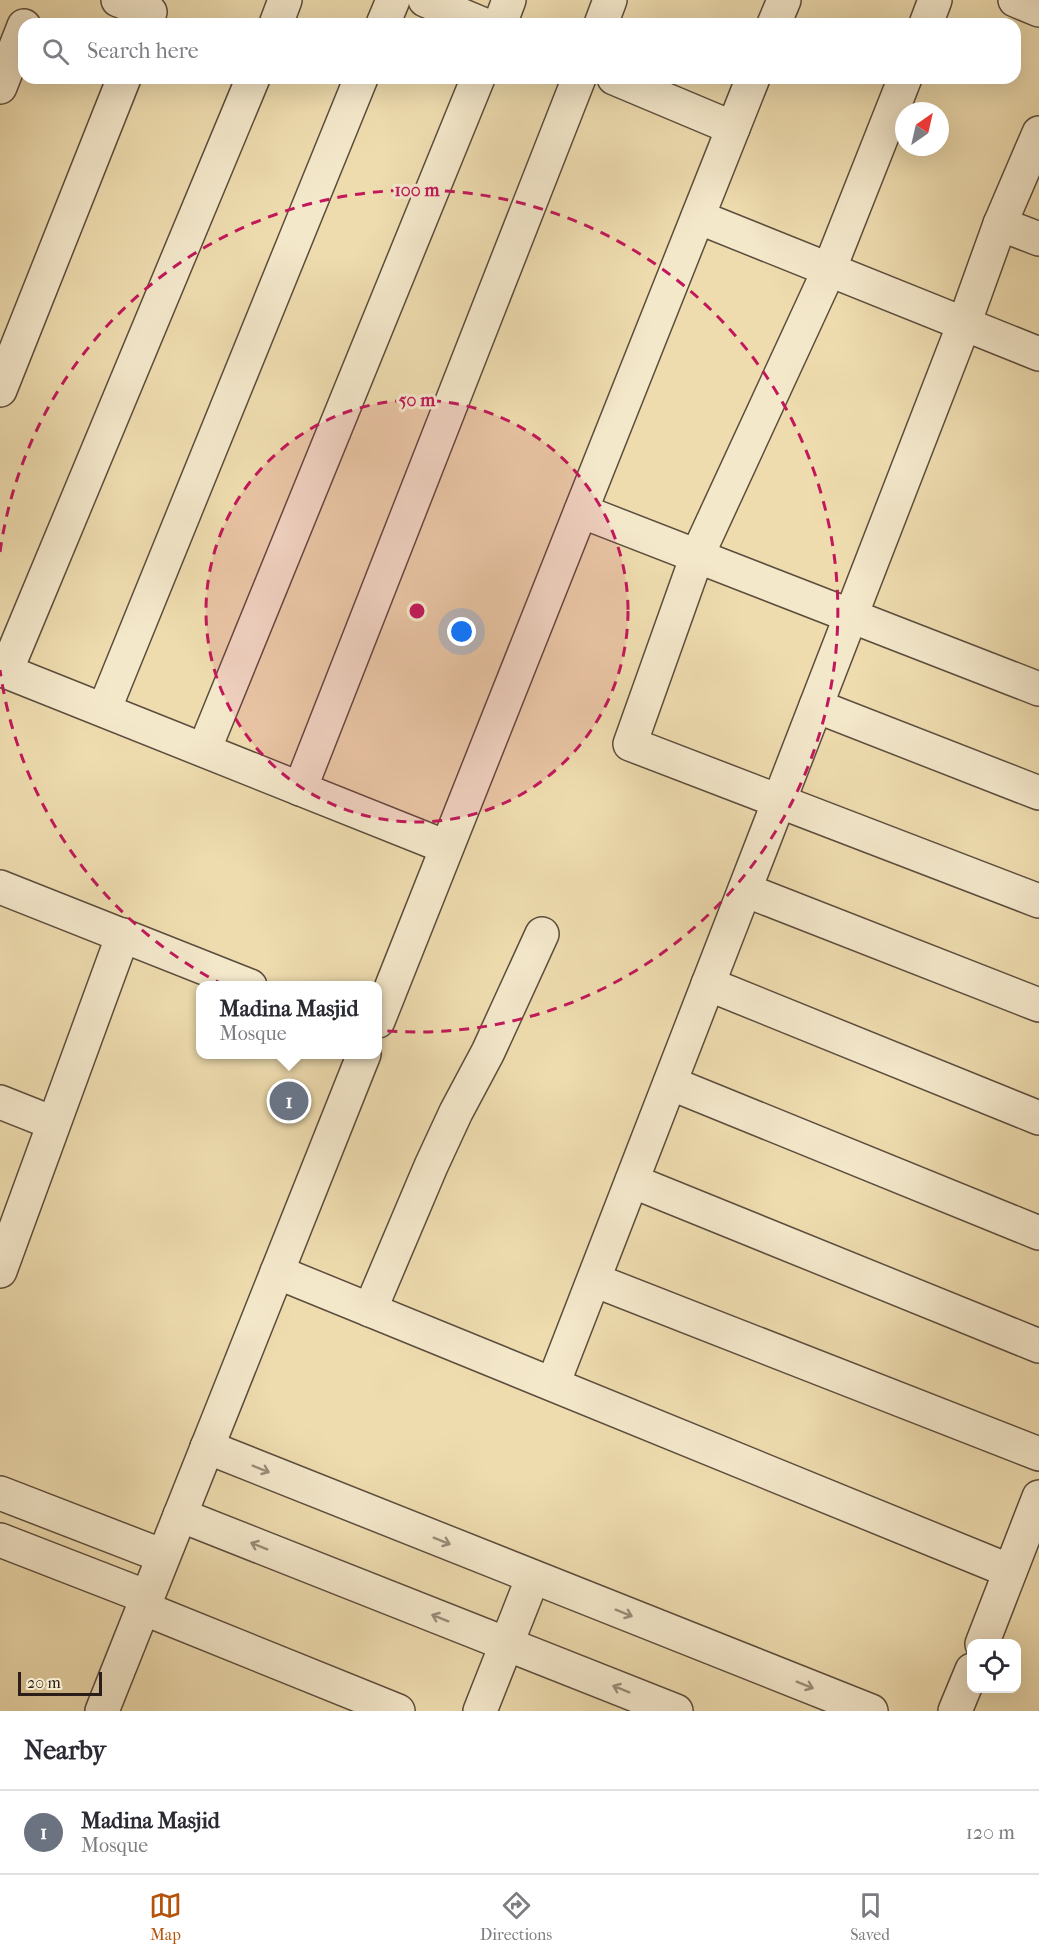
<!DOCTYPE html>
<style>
:root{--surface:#fff;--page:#f7f7f7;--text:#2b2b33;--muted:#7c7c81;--line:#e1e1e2;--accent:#b45309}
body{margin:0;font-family:"IM FELL French Canon",serif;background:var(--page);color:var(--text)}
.controls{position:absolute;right:18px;bottom:18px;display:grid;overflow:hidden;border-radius:12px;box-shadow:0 6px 24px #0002}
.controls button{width:54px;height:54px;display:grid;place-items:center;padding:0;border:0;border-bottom:2px solid var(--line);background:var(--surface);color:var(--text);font:30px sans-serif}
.compass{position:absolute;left:895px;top:102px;width:54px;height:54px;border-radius:50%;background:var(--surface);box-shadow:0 6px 24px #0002;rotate:34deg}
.scale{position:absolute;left:18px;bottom:15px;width:84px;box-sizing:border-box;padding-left:6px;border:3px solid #2b1d17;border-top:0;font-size:16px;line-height:21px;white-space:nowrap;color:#2b1d17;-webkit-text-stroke:4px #f4e8cb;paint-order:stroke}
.you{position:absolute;left:462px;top:632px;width:21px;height:21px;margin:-15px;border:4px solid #fff;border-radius:50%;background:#1a73e8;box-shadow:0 0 0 9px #1a73e833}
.badge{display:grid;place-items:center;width:39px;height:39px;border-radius:50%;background:var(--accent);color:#fff;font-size:20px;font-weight:700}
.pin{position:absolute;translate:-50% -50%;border:3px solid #fff;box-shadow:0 2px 6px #0006}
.popup{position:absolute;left:196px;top:981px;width:186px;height:78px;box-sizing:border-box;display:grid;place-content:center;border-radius:12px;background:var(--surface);filter:drop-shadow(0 2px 4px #0005);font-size:20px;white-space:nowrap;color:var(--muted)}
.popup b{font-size:22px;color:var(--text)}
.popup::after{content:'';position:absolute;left:50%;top:100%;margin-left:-12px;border:12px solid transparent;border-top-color:var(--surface)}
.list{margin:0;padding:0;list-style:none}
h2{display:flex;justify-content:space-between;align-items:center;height:78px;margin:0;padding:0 24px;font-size:26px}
h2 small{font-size:20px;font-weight:400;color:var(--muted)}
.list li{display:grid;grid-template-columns:39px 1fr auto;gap:18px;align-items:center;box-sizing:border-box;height:84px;padding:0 24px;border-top:2px solid var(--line)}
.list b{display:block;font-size:22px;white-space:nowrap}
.list p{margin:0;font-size:20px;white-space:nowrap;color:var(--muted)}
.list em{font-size:20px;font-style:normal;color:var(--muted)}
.icon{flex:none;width:33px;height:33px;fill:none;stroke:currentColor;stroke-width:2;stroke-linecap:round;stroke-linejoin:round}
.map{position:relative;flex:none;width:1039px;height:1711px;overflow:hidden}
.search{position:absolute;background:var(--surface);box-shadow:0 6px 24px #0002;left:18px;right:18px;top:18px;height:66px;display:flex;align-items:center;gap:15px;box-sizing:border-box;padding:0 21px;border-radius:18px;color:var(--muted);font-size:22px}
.sheet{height:162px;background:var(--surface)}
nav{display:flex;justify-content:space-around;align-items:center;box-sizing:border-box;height:84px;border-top:2px solid var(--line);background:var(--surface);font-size:16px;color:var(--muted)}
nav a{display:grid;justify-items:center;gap:3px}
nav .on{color:var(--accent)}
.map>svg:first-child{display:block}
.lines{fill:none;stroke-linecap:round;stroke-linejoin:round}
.minor-casing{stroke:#5c4d3d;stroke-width:36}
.minor{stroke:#f4e8cb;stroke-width:33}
.oneway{stroke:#9a8d7a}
.ring{fill:none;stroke:#c2185b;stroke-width:3;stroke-dasharray:10 8}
.centre{fill:#c2185b;stroke:#f4e8cb;stroke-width:3}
.ring-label{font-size:18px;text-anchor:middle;font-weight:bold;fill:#c2185b;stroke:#f4e8cb;stroke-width:6;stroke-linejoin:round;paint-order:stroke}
</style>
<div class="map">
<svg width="1039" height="1711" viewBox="0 0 1039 1711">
<rect width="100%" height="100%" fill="#eedcaf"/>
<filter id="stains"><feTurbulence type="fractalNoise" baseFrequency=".00333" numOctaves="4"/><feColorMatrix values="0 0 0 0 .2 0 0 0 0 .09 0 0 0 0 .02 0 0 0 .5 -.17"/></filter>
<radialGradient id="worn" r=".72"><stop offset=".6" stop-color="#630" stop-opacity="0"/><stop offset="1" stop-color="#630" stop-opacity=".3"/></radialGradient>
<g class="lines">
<g class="minor-casing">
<g id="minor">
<polyline points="118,0 150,12"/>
<polyline points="425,0 482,24"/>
<polyline points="1015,0 1039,10"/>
<polyline points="276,24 285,0"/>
<polyline points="383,24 393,0"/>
<polyline points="500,24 509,0"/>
<polyline points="601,24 610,0"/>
<polyline points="774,24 784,0"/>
<polyline points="926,24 935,0"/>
<polyline points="614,78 733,128"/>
<polyline points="905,78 829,270 697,556 630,744 1039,901"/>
<polyline points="0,87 24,26"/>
<polyline points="698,217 1039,354"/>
<polyline points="1000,224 1039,239"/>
<polyline points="0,390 124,78"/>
<polyline points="581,511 1039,689"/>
<polyline points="0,669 446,847"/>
<polyline points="6,671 253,78"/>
<polyline points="816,706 1039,793"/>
<polyline points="104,710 361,78"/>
<polyline points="204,750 478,78"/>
<polyline points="300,789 579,78"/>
<polyline points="0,887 250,986"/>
<polyline points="745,890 1039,1005"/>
<polyline points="708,984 1039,1118"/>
<polyline points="378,1021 753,78"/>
<polyline points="670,1083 1039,1233"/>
<polyline points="0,1102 53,1123"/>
<polyline points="632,1181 1039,1346"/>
<polyline points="0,1271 123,935"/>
<polyline points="277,1272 1010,1571"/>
<polyline points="594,1280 1039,1454"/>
<polyline points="370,1310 431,1166 456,1112 488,1052 542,934"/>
<polyline points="553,1384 964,324 1000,224 1039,133"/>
<polyline points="207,1447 871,1711"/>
<polyline points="0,1493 163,1556"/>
<polyline points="180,1515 676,1711"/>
<polyline points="0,1540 147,1597"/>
<polyline points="143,1608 398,1711"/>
<polyline points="982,1644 1039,1497"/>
<polyline points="102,1711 364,1054"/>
<polyline points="480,1711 533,1577"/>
<polyline points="955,1711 972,1670"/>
</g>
</g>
<use href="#minor" class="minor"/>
</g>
<defs><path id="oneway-shaft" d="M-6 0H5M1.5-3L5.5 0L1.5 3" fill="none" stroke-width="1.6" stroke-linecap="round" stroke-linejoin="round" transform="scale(1.5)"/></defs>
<g class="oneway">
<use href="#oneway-shaft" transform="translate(261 1469) rotate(22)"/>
<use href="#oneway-shaft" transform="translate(442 1541) rotate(22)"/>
<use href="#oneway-shaft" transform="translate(259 1546) rotate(-158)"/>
<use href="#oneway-shaft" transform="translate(624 1613) rotate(22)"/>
<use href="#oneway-shaft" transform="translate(440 1618) rotate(-158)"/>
<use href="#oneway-shaft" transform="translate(805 1685) rotate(22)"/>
<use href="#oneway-shaft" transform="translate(621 1689) rotate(-158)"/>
</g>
<circle cx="417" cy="611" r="211" fill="#c2185b" fill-opacity=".12"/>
<g class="ring">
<circle cx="417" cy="611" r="211"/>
<path d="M0 552A421 421 0 1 1 0 670"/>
</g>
<circle cx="417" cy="611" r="9" class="centre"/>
<g class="ring-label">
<text x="417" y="196">100 m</text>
<text x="417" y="406">50 m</text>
</g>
<rect width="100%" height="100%" filter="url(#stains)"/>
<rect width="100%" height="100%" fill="url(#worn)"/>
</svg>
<div class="controls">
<button><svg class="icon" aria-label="locate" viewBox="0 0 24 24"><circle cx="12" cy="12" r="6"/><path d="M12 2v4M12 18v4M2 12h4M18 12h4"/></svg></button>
</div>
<svg class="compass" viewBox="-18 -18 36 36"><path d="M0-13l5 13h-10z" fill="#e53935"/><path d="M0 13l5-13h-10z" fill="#7c7c81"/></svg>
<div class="scale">20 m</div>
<div class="you"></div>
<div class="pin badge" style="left:289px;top:1101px;background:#6b7280">1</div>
<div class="popup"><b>Madina Masjid</b>Mosque</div>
<div class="search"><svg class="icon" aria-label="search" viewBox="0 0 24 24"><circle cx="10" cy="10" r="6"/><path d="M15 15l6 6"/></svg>Search here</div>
</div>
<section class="sheet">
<h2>Nearby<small></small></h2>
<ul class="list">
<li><span class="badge" style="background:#6b7280">1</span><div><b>Madina Masjid</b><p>Mosque</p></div><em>120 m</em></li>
</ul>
</section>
<nav>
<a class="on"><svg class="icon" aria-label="map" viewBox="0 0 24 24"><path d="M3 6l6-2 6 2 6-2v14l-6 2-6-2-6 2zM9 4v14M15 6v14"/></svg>Map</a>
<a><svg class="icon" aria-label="directions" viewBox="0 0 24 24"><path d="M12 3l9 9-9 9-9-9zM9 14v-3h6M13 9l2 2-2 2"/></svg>Directions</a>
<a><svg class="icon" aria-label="saved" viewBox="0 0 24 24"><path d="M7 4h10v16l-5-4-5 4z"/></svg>Saved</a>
</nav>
